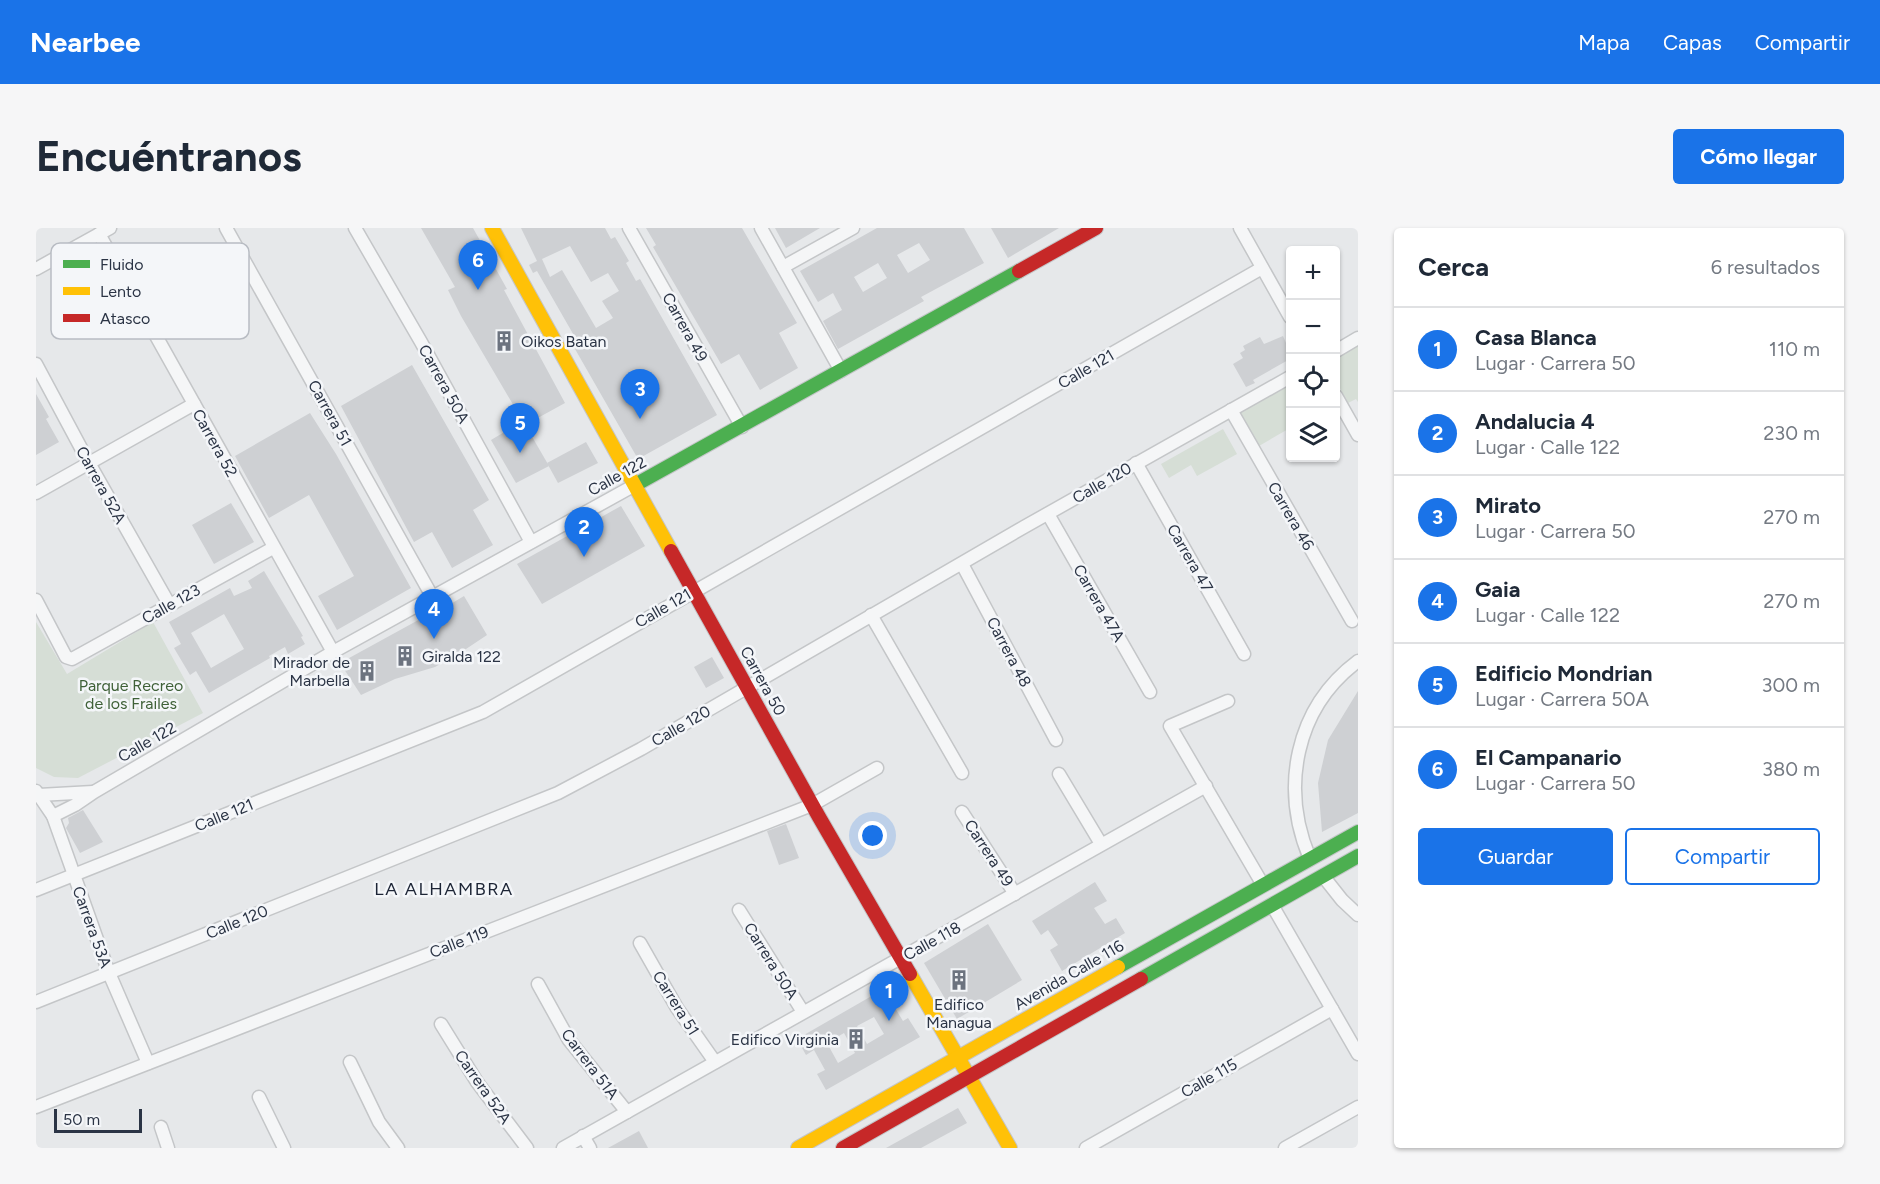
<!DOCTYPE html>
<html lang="es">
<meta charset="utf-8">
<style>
:root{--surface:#fff;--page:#f6f6f7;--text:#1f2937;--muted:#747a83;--line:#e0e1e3;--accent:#1a73e8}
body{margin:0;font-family:Figtree,sans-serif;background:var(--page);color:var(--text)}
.controls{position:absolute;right:18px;top:18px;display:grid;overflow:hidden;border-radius:6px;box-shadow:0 2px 4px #0004}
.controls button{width:54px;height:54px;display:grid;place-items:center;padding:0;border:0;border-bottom:2px solid var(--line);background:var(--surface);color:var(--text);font:30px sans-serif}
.scale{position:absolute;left:18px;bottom:15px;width:88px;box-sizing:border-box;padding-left:6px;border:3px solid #2b3445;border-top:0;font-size:16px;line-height:21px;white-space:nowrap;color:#2b3445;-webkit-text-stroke:4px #f4f6f9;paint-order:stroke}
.you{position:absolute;left:837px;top:608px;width:21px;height:21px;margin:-15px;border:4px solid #fff;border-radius:50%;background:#1a73e8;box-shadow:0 0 0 9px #1a73e833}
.badge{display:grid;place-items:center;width:39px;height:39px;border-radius:50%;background:var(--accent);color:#fff;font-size:20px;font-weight:700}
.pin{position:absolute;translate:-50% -50px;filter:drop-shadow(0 2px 3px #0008)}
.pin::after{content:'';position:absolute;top:32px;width:21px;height:18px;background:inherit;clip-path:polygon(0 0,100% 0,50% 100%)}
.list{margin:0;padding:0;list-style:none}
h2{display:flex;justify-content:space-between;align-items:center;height:78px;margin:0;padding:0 24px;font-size:26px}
h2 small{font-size:20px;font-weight:400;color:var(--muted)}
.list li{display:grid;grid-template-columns:39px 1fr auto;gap:18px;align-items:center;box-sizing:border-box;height:84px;padding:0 24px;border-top:2px solid var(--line)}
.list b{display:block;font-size:22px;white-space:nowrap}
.list p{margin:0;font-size:20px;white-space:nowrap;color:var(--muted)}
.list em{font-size:20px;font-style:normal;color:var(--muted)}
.actions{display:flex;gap:12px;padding:18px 24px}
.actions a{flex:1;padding:14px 0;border:2px solid var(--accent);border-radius:6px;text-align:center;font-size:21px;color:var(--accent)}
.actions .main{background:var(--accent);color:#fff}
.icon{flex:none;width:33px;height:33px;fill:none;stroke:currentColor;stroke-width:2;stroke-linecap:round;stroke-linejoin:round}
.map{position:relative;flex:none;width:1322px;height:920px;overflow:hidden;border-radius:6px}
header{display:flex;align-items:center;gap:36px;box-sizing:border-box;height:84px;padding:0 30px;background:var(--accent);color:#fff}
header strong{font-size:28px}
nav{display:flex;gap:33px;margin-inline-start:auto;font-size:21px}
.intro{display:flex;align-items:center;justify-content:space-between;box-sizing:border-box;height:144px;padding:0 36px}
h1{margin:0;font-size:42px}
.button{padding:15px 27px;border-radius:6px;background:var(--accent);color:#fff;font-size:21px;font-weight:700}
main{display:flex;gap:36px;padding:0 36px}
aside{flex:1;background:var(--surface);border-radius:6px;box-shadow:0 2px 4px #0004}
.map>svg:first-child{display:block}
.green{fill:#d6ded6}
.building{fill:#ced0d3;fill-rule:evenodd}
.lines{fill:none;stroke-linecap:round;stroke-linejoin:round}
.street-casing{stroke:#c4c6c8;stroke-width:15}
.fast-casing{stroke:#c4c6c8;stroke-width:16}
.slow-casing{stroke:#c4c6c8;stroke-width:16}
.jam-casing{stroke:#c4c6c8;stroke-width:16}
.street{stroke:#f5f6f7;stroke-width:12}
.fast{stroke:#4caf50;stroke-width:14}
.slow{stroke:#ffc107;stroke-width:14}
.jam{stroke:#c62828;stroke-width:14}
.labels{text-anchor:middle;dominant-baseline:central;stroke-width:5;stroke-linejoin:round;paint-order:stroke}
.street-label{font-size:16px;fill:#2b3445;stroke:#f4f6f9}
.poi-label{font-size:16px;fill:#2b3445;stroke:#f4f6f9;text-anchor:start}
.park-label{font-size:16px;fill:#3f6138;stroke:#f4f6f9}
.neighbourhood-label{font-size:18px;letter-spacing:1.5px;fill:#1d2536;stroke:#f4f6f9}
.key{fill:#f4f6f9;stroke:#b8bcc3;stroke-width:1.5}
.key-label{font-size:16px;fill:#2b3445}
</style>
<header>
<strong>Nearbee</strong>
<nav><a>Mapa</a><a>Capas</a><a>Compartir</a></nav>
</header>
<div class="intro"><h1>Encuéntranos</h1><a class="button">Cómo llegar</a></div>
<main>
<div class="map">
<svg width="1322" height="920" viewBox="0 0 1322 920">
<rect width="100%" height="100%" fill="#e6e8ea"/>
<g class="green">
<polygon points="1322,117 1322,174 1320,171 1312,175 1300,153 1300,129"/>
<polygon points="1254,154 1254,200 1223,218 1203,184"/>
<polygon points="1187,201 1201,226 1161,248 1155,237 1133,250 1125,236"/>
<polygon points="0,394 31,446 117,394 167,485 42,550 18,549 0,540"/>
</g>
<g class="building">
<polygon points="385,0 437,0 471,61 468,62 529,175 489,197 425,88 412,62 419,59"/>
<path d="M485,0h84l6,11 4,-2 14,24 -3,2 10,18 4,-2 77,136 -79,44 -67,-117 5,-3 -39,-68 -4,2 -4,-8 8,-4zM534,18l21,36 17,-9 11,18 -17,10 11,17 -17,10 -34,-58 -12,7 -8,-18z"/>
<polygon points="610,0 706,0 761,95 743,105 762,140 724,162 703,126 685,136 617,19 620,17"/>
<polygon points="739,0 784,0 750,20"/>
<path d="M841,0h87l20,35 -63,34 3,4 -86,48 -15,-28 19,-11 -9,-17 -15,9 -18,-31zM883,15l11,17 -22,13 -11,-18zM842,35l9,15 -24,14 -9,-15z"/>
<polygon points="955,0 1023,0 972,30"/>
<polygon points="1247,108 1254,124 1254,131 1217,152 1219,155 1210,159 1197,136 1207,130 1204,125 1209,122 1207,118 1224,109 1228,116"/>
<polygon points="376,137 453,272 437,282 457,317 416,340 396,304 378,314 305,178"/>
<polygon points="0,166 13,189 10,191 23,214 0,227"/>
<polygon points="274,185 300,226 375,360 301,402 282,368 318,348 273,267 233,290 199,228"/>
<polygon points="487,193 513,238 480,255 455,212"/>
<polygon points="550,214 562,235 522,255 511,235"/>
<polygon points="195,275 218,314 178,336 156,297"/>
<polygon points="585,278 609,318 506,376 481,336"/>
<path d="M228,343l39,65 -2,1 4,7 -17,10 -3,-7 -16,9 1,2 -61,35 -13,-22 -6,4 -16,-27 7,-4 -12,-22 61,-34 4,8 18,-8 -4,-7zM188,386l20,35 -33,19 -20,-35z"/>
<polygon points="428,368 451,407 427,423 399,439 359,451 325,467 304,435 397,384 398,386"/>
<polygon points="676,429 688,450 670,460 658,439"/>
<polygon points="1322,463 1322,585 1286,604 1282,555 1292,512"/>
<polygon points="47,582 67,614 44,625 30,600 33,595 32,590"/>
<polygon points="750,596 763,630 743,637 731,603"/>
<polygon points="1059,654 1071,673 1058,680 1069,696 1080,690 1089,705 1026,743 1014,722 1022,717 1012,702 1005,707 996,693"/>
<polygon points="952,696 986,752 921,791 888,735"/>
<path d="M853,758l8,14 -5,3 11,18 5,-3 12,19 -94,53 -9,-16 8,-4 -11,-20 -8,5 -9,-16zM838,789l10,17 -17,10 -10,-18zM808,805l11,20 -17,10 -11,-20z"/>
<polygon points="922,880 931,895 885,920 850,920"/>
<polygon points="603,903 612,920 572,920"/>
</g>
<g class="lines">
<g class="street-casing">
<g id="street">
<polyline points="190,0 397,370"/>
<polyline points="319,0 385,114 495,314"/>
<polyline points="593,0 706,199"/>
<polyline points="725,0 805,143"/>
<polyline points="1204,0 1254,89"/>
<polyline points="63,6 297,424"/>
<polyline points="747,39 817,0"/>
<polyline points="0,41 74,0"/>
<polyline points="1300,123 1322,110"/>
<polyline points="0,136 53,235 133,376"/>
<polyline points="1300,168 1322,207"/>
<polyline points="1195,182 1316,393"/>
<polyline points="1100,235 1208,426"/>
<polyline points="0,265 158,176"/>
<polyline points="1012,286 1114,464"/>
<polyline points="926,336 1020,512"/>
<polyline points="0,372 30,429 36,431 237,320"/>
<polyline points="835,387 926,545"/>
<polyline points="1192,473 1134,498 1227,657"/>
<polyline points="1023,546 1065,616"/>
<polyline points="0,563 17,588 73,745 112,835"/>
<polyline points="3,567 57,564"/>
<polyline points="926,584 979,666"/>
<polyline points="17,588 39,577 58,564 297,424 599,257"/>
<path d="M1274,631c-30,-71 -15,-151 48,-198"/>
<polyline points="1287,648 1306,672 1322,687"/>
<polyline points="0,662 447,484 1226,40"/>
<polyline points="1236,677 1322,826"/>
<polyline points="703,682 767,784"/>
<polyline points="604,715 641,780 679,834"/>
<polyline points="502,756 533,812 591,884"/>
<polyline points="0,774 522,565 605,521 988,299 1254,149"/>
<polyline points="405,796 441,854 491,920"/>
<polyline points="314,834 343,894 362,920"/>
<polyline points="223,869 248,920"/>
<polyline points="0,879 776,577 841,540"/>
<polyline points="125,899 132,920"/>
<polyline points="547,908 554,920"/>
<polyline points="527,920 1170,558"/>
<polyline points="1050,920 1296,781"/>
<polyline points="1249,920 1322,879"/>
</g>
</g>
<g class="fast-casing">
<g id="fast">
<polyline points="599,257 983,43"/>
<polyline points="1082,739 1322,604"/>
<polyline points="1105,751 1322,628"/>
</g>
</g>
<g class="slow-casing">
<g id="slow">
<polyline points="456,0 635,323"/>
<polyline points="874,746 974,920"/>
<polyline points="762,920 1082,739"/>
</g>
</g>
<g class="jam-casing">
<g id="jam">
<polyline points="983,43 1060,0"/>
<polyline points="635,323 783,589 874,746"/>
<polyline points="807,920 1105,751"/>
</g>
</g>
<use href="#street" class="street"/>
<use href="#fast" class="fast"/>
<use href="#slow" class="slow"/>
<use href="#jam" class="jam"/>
</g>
<defs>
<g id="building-bare" transform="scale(1.62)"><path d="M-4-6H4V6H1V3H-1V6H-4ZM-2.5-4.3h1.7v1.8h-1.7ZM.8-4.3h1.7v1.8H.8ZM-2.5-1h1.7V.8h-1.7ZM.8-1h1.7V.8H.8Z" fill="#6c737f" stroke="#f4f6f9" stroke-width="2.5" paint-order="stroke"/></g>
</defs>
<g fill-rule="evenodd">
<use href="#building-bare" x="468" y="113"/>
<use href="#building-bare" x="369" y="428"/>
<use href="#building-bare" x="331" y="443"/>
<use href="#building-bare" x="923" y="752"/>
<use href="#building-bare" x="820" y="811"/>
</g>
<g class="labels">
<g class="street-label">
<text transform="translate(649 99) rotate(61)">Carrera 49</text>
<text transform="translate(1050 141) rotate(-30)">Calle 121</text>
<text transform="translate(408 156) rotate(61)">Carrera 50A</text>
<text transform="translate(294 185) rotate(61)">Carrera 51</text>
<text transform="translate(179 215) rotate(61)">Carrera 52</text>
<text transform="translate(581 248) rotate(-29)">Calle 122</text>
<text transform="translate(1066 255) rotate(-30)">Calle 120</text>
<text transform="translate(65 257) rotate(61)">Carrera 52A</text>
<text transform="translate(1255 288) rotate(60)">Carrera 46</text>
<text transform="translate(1154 330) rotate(60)">Carrera 47</text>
<text transform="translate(1063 375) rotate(60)">Carrera 47A</text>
<text transform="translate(135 376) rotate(-29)">Calle 123</text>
<text transform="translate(627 380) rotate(-30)">Calle 121</text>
<text transform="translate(973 424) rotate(62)">Carrera 48</text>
<text transform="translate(727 453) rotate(61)">Carrera 50</text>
<text transform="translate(645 498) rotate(-30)">Calle 120</text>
<text transform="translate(111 514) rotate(-30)">Calle 122</text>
<text transform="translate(188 587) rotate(-22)">Calle 121</text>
<text transform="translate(953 625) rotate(57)">Carrera 49</text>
<text transform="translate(201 694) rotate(-22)">Calle 120</text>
<text transform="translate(56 699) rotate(70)">Carrera 53A</text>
<text transform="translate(896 713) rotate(-29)">Calle 118</text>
<text transform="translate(423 714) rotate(-21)">Calle 119</text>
<text transform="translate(735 733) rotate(58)">Carrera 50A</text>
<text transform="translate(1033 747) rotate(-30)">Avenida Calle 116</text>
<text transform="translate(640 775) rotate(58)">Carrera 51</text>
<text transform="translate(554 836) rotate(53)">Carrera 51A</text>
<text transform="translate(1173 850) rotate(-30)">Calle 115</text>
<text transform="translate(447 859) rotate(55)">Carrera 52A</text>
</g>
<g class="poi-label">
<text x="485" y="113">Oikos Batan</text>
<text x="386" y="428">Giralda 122</text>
<text x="314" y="434" text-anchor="end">Mirador de<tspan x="314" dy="18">Marbella</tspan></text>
<text x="923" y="776" text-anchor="middle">Edifico<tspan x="923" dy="18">Managua</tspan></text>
<text x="803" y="811" text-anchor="end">Edifico Virginia</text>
</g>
<g class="park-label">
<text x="95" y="457">Parque Recreo<tspan x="95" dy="18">de los Frailes</tspan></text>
</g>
<g class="neighbourhood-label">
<text x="408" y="661">LA ALHAMBRA</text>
</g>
</g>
<rect x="15" y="15" width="198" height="96" rx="9" class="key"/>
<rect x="27" y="32" width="27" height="8" fill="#4caf50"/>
<rect x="27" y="59" width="27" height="8" fill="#ffc107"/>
<rect x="27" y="86" width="27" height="8" fill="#c62828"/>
<g class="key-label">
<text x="64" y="42">Fluido</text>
<text x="64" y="69">Lento</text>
<text x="64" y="96">Atasco</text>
</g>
</svg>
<div class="controls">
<button>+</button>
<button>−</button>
<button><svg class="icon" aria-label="locate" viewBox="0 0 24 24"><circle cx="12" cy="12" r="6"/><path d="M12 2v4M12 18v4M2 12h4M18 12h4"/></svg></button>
<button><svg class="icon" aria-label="layers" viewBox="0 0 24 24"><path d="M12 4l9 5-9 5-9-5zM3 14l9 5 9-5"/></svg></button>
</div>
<div class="scale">50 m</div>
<div class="you"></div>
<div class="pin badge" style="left:853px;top:793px">1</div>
<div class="pin badge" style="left:548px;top:329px">2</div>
<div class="pin badge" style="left:604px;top:191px">3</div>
<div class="pin badge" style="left:398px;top:411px">4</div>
<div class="pin badge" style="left:484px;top:225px">5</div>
<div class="pin badge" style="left:442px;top:62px">6</div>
</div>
<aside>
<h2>Cerca<small>6 resultados</small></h2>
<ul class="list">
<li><span class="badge">1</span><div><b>Casa Blanca</b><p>Lugar · Carrera 50</p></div><em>110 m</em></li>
<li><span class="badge">2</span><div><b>Andalucia 4</b><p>Lugar · Calle 122</p></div><em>230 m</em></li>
<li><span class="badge">3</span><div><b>Mirato</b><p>Lugar · Carrera 50</p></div><em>270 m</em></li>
<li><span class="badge">4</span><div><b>Gaia</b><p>Lugar · Calle 122</p></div><em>270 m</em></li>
<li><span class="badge">5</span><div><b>Edificio Mondrian</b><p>Lugar · Carrera 50A</p></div><em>300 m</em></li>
<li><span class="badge">6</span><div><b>El Campanario</b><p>Lugar · Carrera 50</p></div><em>380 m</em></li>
</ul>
<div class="actions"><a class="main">Guardar</a><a>Compartir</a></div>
</aside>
</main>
